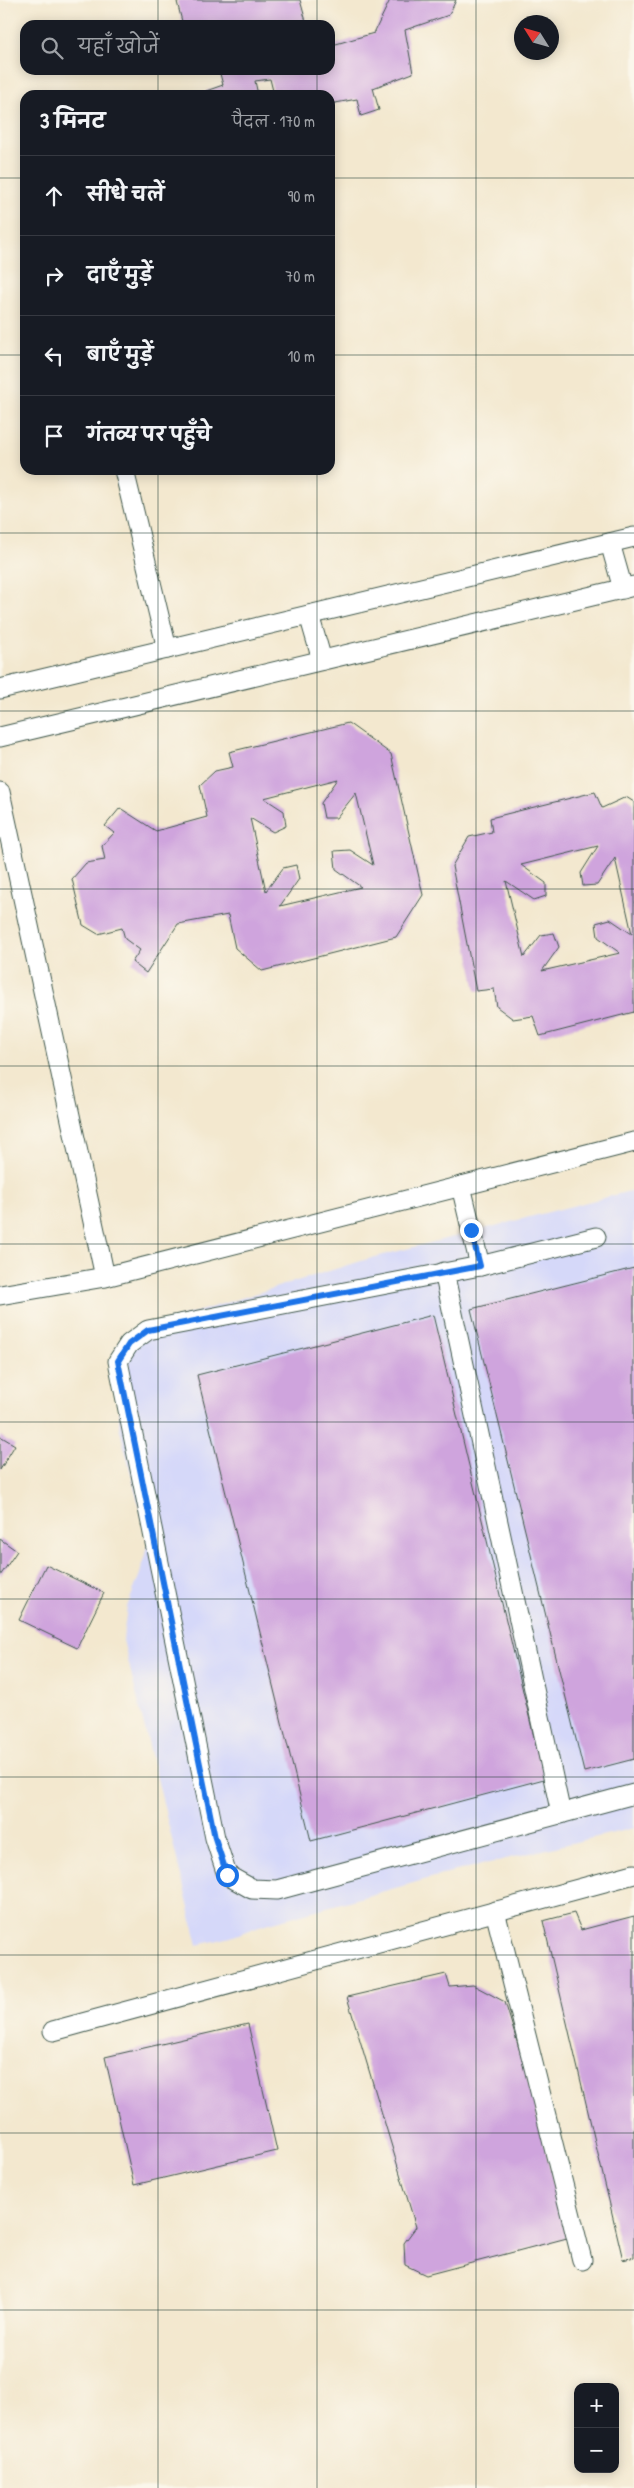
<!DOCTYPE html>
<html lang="hi">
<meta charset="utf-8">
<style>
:root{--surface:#171b24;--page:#20242c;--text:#f1f3f6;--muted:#9ea1a6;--line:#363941}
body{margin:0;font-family:"Patrick Hand","Playpen Sans Deva",sans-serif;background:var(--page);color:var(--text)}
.controls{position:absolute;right:15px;bottom:15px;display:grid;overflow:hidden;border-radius:10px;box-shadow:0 2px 12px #0003}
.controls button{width:45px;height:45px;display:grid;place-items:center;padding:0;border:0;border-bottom:1px solid var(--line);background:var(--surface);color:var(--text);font:25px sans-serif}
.compass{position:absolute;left:514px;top:15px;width:45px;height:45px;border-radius:50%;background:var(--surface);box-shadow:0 2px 12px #0003;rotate:307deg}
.stop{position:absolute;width:15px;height:15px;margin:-11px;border:4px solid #1a73e8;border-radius:50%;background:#fff}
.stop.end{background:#1a73e8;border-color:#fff;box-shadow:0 1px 5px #0008}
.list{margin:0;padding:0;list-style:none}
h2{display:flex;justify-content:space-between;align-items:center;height:65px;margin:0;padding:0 20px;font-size:21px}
h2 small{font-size:16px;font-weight:400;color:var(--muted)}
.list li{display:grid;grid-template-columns:32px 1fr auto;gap:15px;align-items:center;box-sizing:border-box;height:80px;padding:0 20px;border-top:1px solid var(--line)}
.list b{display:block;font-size:19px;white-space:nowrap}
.list em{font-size:16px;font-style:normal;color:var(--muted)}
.icon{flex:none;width:28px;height:28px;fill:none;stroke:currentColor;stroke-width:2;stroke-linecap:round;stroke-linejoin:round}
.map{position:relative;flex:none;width:634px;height:2488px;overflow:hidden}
.search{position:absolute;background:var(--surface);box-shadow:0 2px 12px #0003;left:20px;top:20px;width:315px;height:55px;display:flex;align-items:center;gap:12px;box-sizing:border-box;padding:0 18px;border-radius:15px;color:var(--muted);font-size:19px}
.panel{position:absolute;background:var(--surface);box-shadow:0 2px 12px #0003;left:20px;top:90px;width:315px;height:385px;border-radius:15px}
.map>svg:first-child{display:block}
.built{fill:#d5d8f9}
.building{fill:#cfa4dd;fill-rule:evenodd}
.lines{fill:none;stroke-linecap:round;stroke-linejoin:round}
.service-casing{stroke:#3f574b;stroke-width:21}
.service{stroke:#fff;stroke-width:19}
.route{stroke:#1a73e8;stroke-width:6}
.grid{fill:none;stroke:#1f3d34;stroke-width:1;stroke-opacity:0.55}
</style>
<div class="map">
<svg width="634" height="2488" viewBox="0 0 634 2488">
<rect width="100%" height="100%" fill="#fbf7ec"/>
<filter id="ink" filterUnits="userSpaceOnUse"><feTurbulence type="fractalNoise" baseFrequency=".02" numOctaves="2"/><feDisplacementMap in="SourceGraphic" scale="10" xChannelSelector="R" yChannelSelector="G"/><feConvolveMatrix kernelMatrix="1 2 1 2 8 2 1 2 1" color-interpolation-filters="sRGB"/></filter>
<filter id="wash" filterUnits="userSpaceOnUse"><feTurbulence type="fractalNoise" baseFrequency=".0096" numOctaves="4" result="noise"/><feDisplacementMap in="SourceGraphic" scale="20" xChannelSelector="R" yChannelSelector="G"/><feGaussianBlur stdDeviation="1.12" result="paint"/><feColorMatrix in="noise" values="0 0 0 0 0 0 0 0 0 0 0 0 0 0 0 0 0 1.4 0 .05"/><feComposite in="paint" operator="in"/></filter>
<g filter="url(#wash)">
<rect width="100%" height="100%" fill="#f3e8cf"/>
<polygon class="built" points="634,1190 634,1828 456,1871 259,1926 231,1937 198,1945 123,1640 127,1607 140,1574 148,1542 119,1426 122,1335 368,1259"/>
<g id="blocks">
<g class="building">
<polygon points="180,0 300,0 307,25 183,25 177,2"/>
<polygon points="390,0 456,0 449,15 405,30 413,73 373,88 379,110 361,116 357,99 330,104 330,95 274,95 270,79 255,81 258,95 207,95 206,91 223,85 219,70 330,70 330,40 336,44 374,33"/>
<path d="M348,723l43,31 32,141 -27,42 -134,34 -27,-23 -7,-33 -50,9 -32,49 -14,-11 8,-12 -15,-11 -3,-11 -24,6 -15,-9 -11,-46 14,-16 19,-3 -3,-14 12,-13 -9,-7 15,-18 36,23 51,-14 -7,-32 15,-14 18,-4 -4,-15zM338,779l-17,24 3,15h12l20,-25 17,72 -23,-15 -16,1 2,18 25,18 -81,19 19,-27 -3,-14 -13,3 -17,23 -16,-73 23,14 13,-6 -2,-15 -20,-13z"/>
<path d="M595,792l7,16 24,-11 8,5v210l-94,24 -7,-20 -20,3 -16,-12 -3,-18 -18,2 -24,-125 17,-29 23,-5 -2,-14zM598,846l-17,27 2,13 14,-1 18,-27 17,76 -22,-15 -14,4 2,14 22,16 -78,18 17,-24 -5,-14 -13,2 -17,22 -18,-76 28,19 12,-4v-13l-25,-18z"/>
<polygon points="634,1268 634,1759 584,1772 471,1309"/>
<polygon points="433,1315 544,1779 311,1841 197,1375"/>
<polygon points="0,1436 15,1445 0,1470"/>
<polygon points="0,1539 17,1551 0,1576"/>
<polygon points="46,1565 104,1593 77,1648 19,1620"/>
<polygon points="574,1913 581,1930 634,1916 634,2257 623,2260 543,1921"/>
<polygon points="446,1974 450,1987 473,1985 505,2002 527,2075 567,2238 426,2275 405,2265 404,2243 416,2227 347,1997"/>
<polygon points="248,2024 277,2151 134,2185 105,2057"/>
</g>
</g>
</g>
<g filter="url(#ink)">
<use href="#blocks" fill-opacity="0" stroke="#3f574b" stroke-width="1"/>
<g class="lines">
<g class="service-casing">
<g id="service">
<polyline points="124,470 167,649"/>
<polyline points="610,543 623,589"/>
<polyline points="309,615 322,660"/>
<polyline points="0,689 634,537"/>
<polyline points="0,737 634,586"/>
<polyline points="0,792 105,1277"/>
<polyline points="461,1186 480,1266 148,1330 129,1344 118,1361 215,1838 227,1875 252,1889 277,1890 634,1794"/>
<polyline points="480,1266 596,1237"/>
<polyline points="444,1272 561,1814"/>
<polyline points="0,1295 105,1277 634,1142"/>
<polyline points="495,1911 582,2260"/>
<polyline points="53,2031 634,1874"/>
</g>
</g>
<use href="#service" class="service"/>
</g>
</g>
<g class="lines" filter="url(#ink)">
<polyline class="route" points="227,1875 215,1838 118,1361 129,1344 148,1330 480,1266 471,1230"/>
</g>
<path class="grid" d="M158,0v25M317,0v25M476,0v2488M158,70v25M317,70v25M0,178h25M330,178h304M0,355h25M330,355h304M158,470v2018M317,470v2018M0,533h634M0,711h634M0,889h634M0,1066h634M0,1244h634M0,1422h634M0,1599h634M0,1777h634M0,1955h634M0,2133h634M0,2310h634"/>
</svg>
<div class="controls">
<button>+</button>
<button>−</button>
</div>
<svg class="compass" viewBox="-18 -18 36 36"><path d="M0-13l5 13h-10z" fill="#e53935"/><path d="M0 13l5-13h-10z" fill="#9ea1a6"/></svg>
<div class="stop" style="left:227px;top:1875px"></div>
<div class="stop end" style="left:471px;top:1230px"></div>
<div class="search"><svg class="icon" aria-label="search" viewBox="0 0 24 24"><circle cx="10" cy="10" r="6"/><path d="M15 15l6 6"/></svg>यहाँ खोजें</div>
<section class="panel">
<h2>3 मिनट<small>पैदल · 170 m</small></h2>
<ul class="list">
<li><svg class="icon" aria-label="ahead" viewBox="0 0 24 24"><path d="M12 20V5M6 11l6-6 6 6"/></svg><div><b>सीधे चलें</b></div><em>90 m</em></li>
<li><svg class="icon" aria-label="right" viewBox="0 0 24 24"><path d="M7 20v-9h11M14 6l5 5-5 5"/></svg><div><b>दाएँ मुड़ें</b></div><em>70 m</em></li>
<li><svg class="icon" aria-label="left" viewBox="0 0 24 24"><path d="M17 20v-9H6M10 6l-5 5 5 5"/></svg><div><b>बाएँ मुड़ें</b></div><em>10 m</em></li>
<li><svg class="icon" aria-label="arrive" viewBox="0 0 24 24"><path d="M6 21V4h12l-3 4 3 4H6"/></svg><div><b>गंतव्य पर पहुँचे</b></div></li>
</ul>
</section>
</div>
